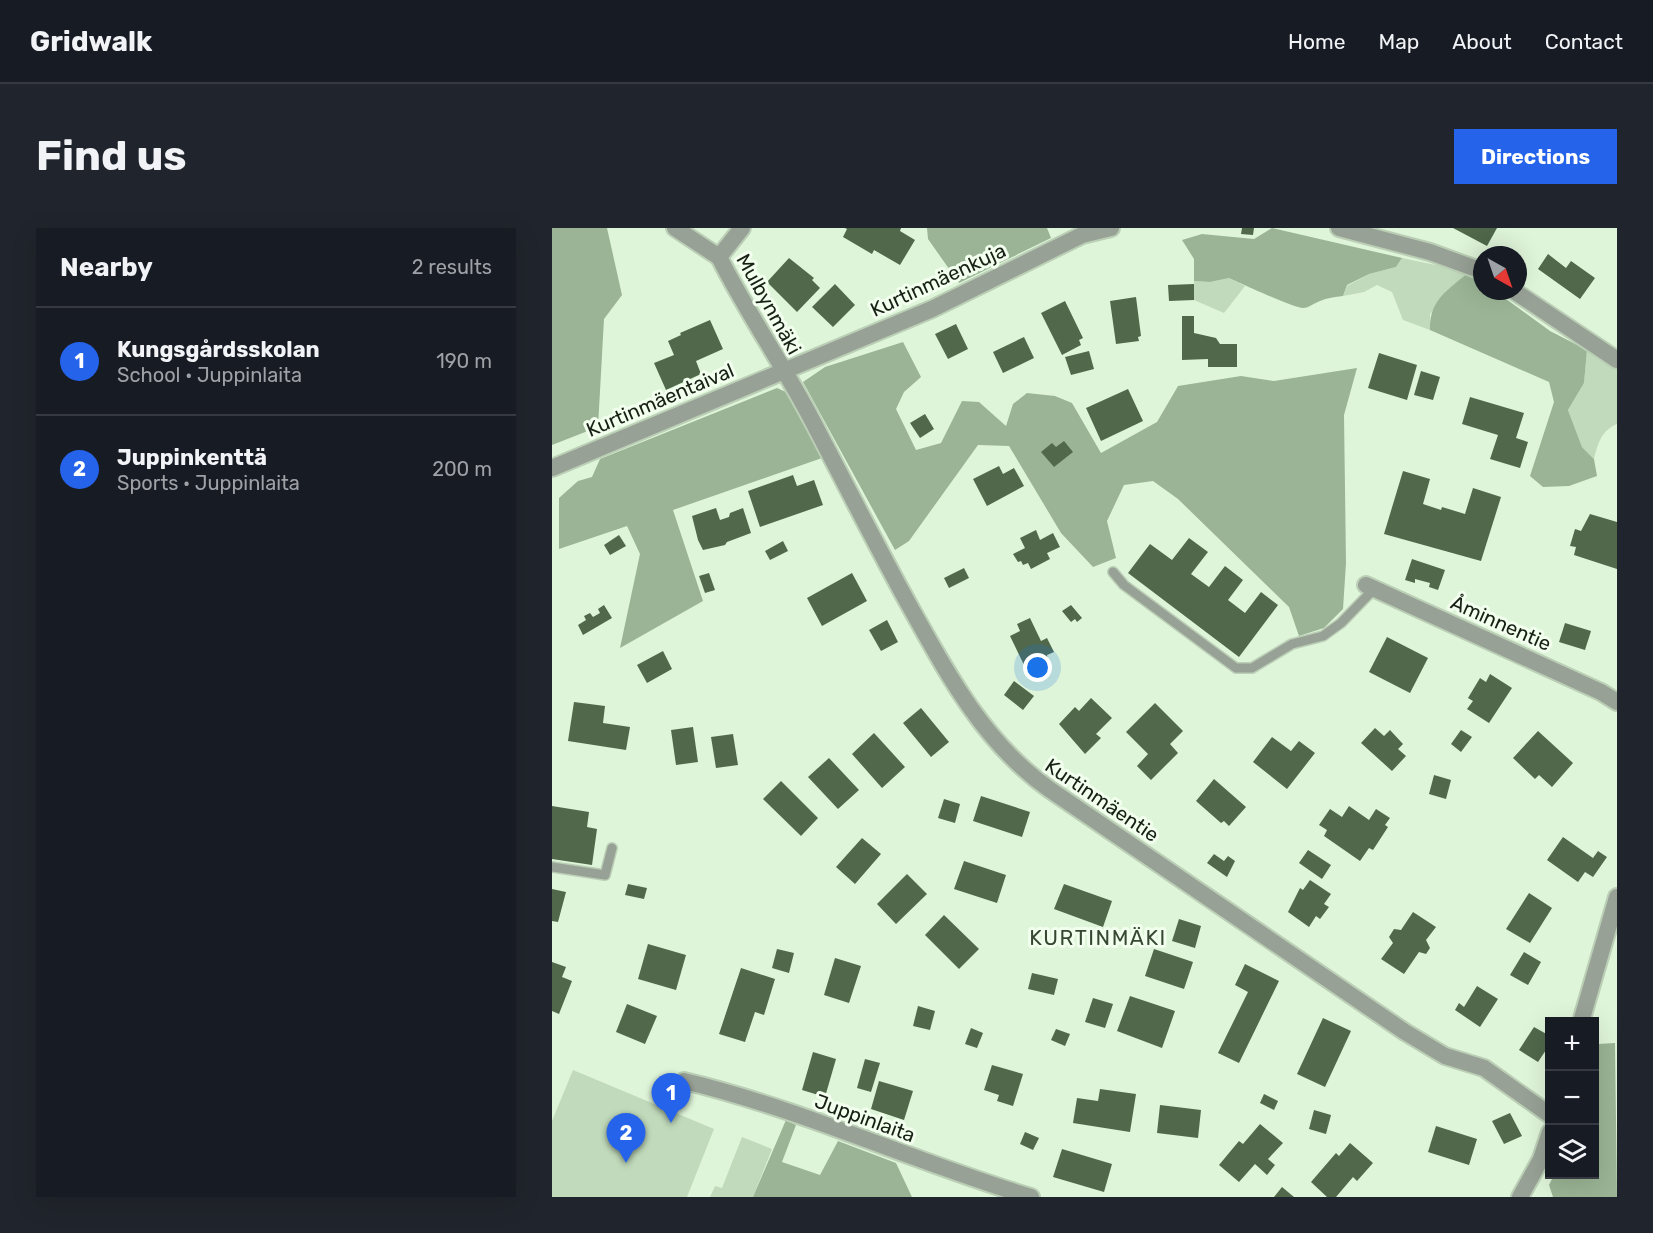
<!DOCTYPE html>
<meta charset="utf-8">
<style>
:root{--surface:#171b24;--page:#20242c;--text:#f1f3f6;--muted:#9ea1a6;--line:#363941;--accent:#2563eb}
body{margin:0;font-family:Rubik,sans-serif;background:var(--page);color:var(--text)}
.controls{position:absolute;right:18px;bottom:18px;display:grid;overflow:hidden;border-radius:0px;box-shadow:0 6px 24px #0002}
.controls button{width:54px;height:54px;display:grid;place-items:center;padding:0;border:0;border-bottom:2px solid var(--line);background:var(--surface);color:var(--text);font:30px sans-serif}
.compass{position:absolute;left:921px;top:18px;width:54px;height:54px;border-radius:50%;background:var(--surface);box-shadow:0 6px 24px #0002;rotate:140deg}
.you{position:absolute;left:486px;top:440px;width:21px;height:21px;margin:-15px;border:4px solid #fff;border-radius:50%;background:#1a73e8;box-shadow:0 0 0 9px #1a73e833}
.badge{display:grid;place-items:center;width:39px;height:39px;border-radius:50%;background:var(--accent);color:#fff;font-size:20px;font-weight:700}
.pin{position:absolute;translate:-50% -50px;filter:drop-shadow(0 2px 3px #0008)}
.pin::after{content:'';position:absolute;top:32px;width:21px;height:18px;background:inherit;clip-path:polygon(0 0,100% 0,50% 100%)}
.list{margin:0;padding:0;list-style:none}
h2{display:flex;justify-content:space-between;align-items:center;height:78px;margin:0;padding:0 24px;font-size:26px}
h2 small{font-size:20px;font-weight:400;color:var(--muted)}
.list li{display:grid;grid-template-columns:39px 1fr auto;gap:18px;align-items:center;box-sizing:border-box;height:108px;padding:0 24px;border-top:2px solid var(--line)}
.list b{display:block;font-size:22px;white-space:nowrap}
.list p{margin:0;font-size:20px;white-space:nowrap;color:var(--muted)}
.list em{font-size:20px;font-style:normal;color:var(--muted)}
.icon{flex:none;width:33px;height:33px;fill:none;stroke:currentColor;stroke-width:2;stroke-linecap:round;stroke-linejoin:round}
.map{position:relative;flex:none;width:1065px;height:969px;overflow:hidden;border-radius:0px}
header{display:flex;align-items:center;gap:36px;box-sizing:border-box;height:84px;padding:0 30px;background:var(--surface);border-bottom:2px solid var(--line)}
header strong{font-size:28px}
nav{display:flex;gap:33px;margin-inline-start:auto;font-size:21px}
.intro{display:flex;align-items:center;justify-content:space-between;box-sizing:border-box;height:144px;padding:0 36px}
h1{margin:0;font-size:42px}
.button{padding:15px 27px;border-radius:0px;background:var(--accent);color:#fff;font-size:21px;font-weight:700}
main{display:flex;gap:36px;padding:0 36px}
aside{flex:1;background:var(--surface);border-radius:0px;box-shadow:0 6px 24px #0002}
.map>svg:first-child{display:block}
.green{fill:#c1dabb}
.forest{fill:#9bb495}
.building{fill:#51684b}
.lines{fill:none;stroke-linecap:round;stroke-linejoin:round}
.service-casing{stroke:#bbcfb6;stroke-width:12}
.minor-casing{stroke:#bbcfb6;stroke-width:20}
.service{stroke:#98a195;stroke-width:9}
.minor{stroke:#98a195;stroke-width:16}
.labels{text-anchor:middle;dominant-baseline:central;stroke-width:6;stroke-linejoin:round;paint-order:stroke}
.street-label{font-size:20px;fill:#182016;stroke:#f2ffee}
.neighbourhood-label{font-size:21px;letter-spacing:1.5px;fill:#364831;stroke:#f2ffee}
</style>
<header>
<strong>Gridwalk</strong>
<nav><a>Home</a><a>Map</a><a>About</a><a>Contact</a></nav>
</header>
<div class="intro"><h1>Find us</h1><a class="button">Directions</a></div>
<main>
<aside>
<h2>Nearby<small>2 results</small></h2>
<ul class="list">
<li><span class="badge">1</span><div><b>Kungsgårdsskolan</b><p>School · Juppinlaita</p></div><em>190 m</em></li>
<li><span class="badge">2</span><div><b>Juppinkenttä</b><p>Sports · Juppinlaita</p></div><em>200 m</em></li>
</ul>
</aside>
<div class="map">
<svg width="1065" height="969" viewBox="0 0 1065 969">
<rect width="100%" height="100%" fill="#dff5d9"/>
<g class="green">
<polygon points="850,30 917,44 878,86 878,102 851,92 840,64 825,57 812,64 791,68 795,58 817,46 844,39"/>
<polygon points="677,50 693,58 672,85 642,72 642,53 658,54"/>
<path d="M1035,122l30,20v54c-16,7 -19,19 -23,35l-12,-12 -14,-37 16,-27z"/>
<polygon points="21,842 162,901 135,969 0,969 0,893"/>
<polygon points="190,909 220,921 201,969 158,969 163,958 170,960"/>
</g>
<g class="forest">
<polygon points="0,0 55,0 70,67 52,91 46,199 0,217"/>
<polygon points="375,0 495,0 499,10 407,55 376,11"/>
<path d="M720,0l130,30 -6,9 -27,7 -22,11 -4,11c-8,1 -16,2 -23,5 -6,2 -11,7 -17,7 -9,0 -63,-25 -74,-30l-19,4 -16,-1v-22l-12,-19 20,-6 52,5z"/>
<path d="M917,44l13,9v10h13l55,40 37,19 -3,33 -16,27 14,37 12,12 3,17 -28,10 -26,1 -13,-11 24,-74 -5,-20 -119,-52c-1,-30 18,-40 39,-58z"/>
<polygon points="351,114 369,149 352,164 344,181 364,222 389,215 410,173 427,174 454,198 461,176 475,165 503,168 520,175 549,225 605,194 626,158 689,148 722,153 805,140 792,187 794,335 791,381 772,400 747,408 737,379 626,271 601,253 572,257 555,293 564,330 541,339 509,305 457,218 426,217 357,313 343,322 251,154 273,139"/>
<polygon points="225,160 234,164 270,230 121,282 151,373 68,420 88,326 75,298 7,321 7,270 26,253 40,249 48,231"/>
<polygon points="1063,815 1065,969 1001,969 997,957 1002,947 1042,946 1043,832 1046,816"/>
<polygon points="234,892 244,897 230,934 268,947 286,913 344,935 360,969 201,969"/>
</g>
<g class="building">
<polygon points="293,0 349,0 348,3 363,12 348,37 322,22 320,26 291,9 295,1"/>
<polygon points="690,0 702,0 701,7 689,6"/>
<polygon points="901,0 945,0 935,18"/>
<polygon points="996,26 1014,40 1019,33 1043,50 1028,71 986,41"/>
<polygon points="237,30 262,50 260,52 268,60 245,84 215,54"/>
<polygon points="283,56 303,77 281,99 260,79"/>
<polygon points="642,56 642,72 617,73 616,57"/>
<polygon points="584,69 589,108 586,109 587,113 564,116 558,73"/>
<polygon points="513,73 531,110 527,112 529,117 510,127 489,85"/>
<polygon points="630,88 642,88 642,105 664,110 668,116 685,116 685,139 656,139 656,131 630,132"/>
<polygon points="158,92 171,121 144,133 149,146 114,162 102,135 122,127 116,113 129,107 128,105"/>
<polygon points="404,96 416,121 396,131 383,106"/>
<polygon points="472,109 482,130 451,145 441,124"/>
<polygon points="537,123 542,141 519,147 513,129"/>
<polygon points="827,125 865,137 855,172 816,160"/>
<polygon points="869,143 888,149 881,172 862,167"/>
<polygon points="576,161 591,193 549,213 534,180"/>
<polygon points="918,169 972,185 964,210 976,214 968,240 938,231 946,207 910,196"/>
<polygon points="373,186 382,201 368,210 358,195"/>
<polygon points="512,213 521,224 502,239 489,224 500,215 504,219"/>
<polygon points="447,238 451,246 462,240 472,258 435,278 421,251"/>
<polygon points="851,243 878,251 871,276 889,282 890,279 913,286 921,260 949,269 929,333 832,306"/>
<polygon points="241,247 245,258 262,252 271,277 208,299 196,263"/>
<polygon points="164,280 168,292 177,289 178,285 191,280 199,305 175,314 173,317 151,322 146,312 140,288"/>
<polygon points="1038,286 1065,294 1065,341 1022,327 1024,319 1018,318 1023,301 1029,303"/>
<polygon points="484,302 488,312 501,305 508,319 495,325 498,331 479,341 476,335 471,337 469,333 466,334 461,326 473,320 468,310"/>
<polygon points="67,307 74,318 58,327 52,317"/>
<polygon points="637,310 656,324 639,346 657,359 673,338 691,352 676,372 693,385 709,364 726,377 687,429 576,345 598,316 620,332"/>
<polygon points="231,313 236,323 218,332 213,323"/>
<polygon points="860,331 893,342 886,362 877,359 878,355 863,351 863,355 853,352"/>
<polygon points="412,340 417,350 397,360 392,350"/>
<polygon points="157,345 163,362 153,365 147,348"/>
<polygon points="300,345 315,373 270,398 255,370"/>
<polygon points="52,377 60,390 31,407 26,397 34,392 32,388 38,385 41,389 48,385 46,381"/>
<polygon points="519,377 530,390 525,394 523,391 519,394 510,383"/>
<polygon points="478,390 489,413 495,410 502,424 495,427 496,434 490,437 488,434 474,441 458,408 468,403 465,396"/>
<polygon points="335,392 346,414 329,423 317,402"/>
<polygon points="1013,395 1039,403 1033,422 1007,414"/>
<polygon points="835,409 876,430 858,465 817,444"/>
<polygon points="111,423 120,441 95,455 85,437"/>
<polygon points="938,446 960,460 937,495 915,481 921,473 916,470 928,450 934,454"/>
<polygon points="462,453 482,468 471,482 452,467"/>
<polygon points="539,470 560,490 544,506 549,510 533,526 507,496 523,479 527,483"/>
<polygon points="22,474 53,478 51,495 78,499 74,522 16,513"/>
<polygon points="603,475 631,503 618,516 626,525 599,552 585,538 596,526 574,504"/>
<polygon points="369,480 397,514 379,529 351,495"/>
<polygon points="141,499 146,534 124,537 119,502"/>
<polygon points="823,500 832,508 838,502 851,516 846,521 854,528 840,543 809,515"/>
<polygon points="909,502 920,509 909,524 899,516"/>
<polygon points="986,503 1021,535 1000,559 987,547 983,551 961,530"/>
<polygon points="322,505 353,539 330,560 300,526"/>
<polygon points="181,506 186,537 164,540 159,509"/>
<polygon points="720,509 739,523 747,513 763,525 735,561 701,534"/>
<polygon points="277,530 307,562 286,581 256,549"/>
<polygon points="882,547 899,552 894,571 877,566"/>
<polygon points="662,551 694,579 677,598 672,593 669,595 644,573"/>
<polygon points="229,553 266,590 249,608 211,571"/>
<polygon points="429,568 478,584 470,609 421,593"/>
<polygon points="392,571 408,576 403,595 386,590"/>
<polygon points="0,578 37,584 35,599 45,601 40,637 0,631"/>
<polygon points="797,578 817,592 824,581 838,590 833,597 836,599 821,622 817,620 808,633 772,608 775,602 767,597 778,581 790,589"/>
<polygon points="1011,609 1041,630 1046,623 1055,629 1041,649 1033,644 1026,654 995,632"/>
<polygon points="310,610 329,626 303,656 284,639"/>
<polygon points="756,622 779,637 770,651 747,635"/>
<polygon points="662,626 672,633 676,628 683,633 675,649 655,635"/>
<polygon points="412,633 454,647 445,675 402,661"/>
<polygon points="355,646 375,666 344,696 325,676"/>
<polygon points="758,652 779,666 772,676 777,679 768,691 764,688 757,699 736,684 748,660 751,662"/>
<polygon points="76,656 95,660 92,671 73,667"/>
<polygon points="512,656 560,673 551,699 502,681"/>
<polygon points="0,661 14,664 6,694 0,693"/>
<polygon points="977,665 1000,680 978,715 954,701"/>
<polygon points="861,684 884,699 874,712 878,720 874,726 867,724 852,746 829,731 841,715 837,709 842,701 849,702"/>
<polygon points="392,687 427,721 407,741 373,707"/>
<polygon points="627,691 649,698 643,720 620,713"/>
<polygon points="96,716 134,727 124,762 86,751"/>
<polygon points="225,721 242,725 237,745 220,740"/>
<polygon points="602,721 641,734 632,761 593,748"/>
<polygon points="972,724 989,734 976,757 958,747"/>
<polygon points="283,730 309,738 297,775 272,767"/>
<polygon points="0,734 14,739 10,749 20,753 7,786 0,783"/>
<polygon points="693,736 727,753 687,835 666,825 696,764 683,757"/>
<polygon points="189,740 223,751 212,787 203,784 193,814 167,806"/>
<polygon points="480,745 506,751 502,767 476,761"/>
<polygon points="925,758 946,771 928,799 903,782 907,775 912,779"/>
<polygon points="578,768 623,783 610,820 565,803"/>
<polygon points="541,770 561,776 553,800 533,794"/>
<polygon points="75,776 105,788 93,816 64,804"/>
<polygon points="366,778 383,783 378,802 361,798"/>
<polygon points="771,790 799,803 773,859 745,846"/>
<polygon points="982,799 998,808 998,816 986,834 967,822"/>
<polygon points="419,800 431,805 425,820 413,816"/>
<polygon points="504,801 518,806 513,818 499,812"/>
<polygon points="261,824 284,831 273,869 250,862"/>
<polygon points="313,831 328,835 319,864 305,860"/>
<polygon points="440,837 471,846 461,878 445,873 447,867 432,862"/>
<polygon points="327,853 361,863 352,892 319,881"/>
<polygon points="548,861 584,866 578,904 521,895 525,870 546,873"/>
<polygon points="712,866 726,873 722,882 708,875"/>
<polygon points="608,877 649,882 646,910 605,905"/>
<polygon points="762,882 779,887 774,906 757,901"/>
<polygon points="958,885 970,908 952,916 940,893"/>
<polygon points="708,896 731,915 716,931 723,937 715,947 703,936 687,954 667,937 687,913 691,916"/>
<polygon points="884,898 925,911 917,937 876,924"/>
<polygon points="473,904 487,910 481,922 468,916"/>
<polygon points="798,915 821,935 805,953 801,949 784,969 775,969 759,954 784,925 787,928"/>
<polygon points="510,921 560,936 552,964 501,949"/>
<polygon points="730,959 742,969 722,969"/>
</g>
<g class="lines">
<g class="service-casing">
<g id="service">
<polyline points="561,344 572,357 684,440 700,440 740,416 771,408 789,395 822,361"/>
<polyline points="0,639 53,647 60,620"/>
</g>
</g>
<g class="minor-casing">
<g id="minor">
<polyline points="123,0 167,29"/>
<polyline points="787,0 878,24 930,43"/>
<path d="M167,29c28,56 65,109 94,165 32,61 62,121 95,181 39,70 75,139 141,186l356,243 40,24 39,12 66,47"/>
<polyline points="167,29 190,0"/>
<polyline points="962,63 1065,132"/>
<polyline points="0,240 380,81 530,7 559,0"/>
<polyline points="814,357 1049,464 1065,474"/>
<polyline points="1029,794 1065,669"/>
<path d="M132,853c118,28 230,81 347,116"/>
<polyline points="968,969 989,931 998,904"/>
</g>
</g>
<use href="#service" class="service"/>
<use href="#minor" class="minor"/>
</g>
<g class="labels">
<g class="street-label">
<text transform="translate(386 52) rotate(-25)">Kurtinmäenkuja</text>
<text transform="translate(217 76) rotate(61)">Mulbynmäki</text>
<text transform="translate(108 172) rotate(-23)">Kurtinmäentaival</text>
<text transform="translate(949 395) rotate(24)">Åminnentie</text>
<text transform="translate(550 572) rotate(34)">Kurtinmäentie</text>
<text transform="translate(313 890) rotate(20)">Juppinlaita</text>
</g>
<g class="neighbourhood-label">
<text x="546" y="709">KURTINMÄKI</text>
</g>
</g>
</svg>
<div class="controls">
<button>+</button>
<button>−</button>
<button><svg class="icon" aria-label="layers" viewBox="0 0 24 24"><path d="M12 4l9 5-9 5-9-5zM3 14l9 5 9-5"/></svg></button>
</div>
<svg class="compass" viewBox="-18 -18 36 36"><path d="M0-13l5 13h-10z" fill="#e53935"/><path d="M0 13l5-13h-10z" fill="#9ea1a6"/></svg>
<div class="you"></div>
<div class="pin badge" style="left:119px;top:895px">1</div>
<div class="pin badge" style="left:74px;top:935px">2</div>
</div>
</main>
